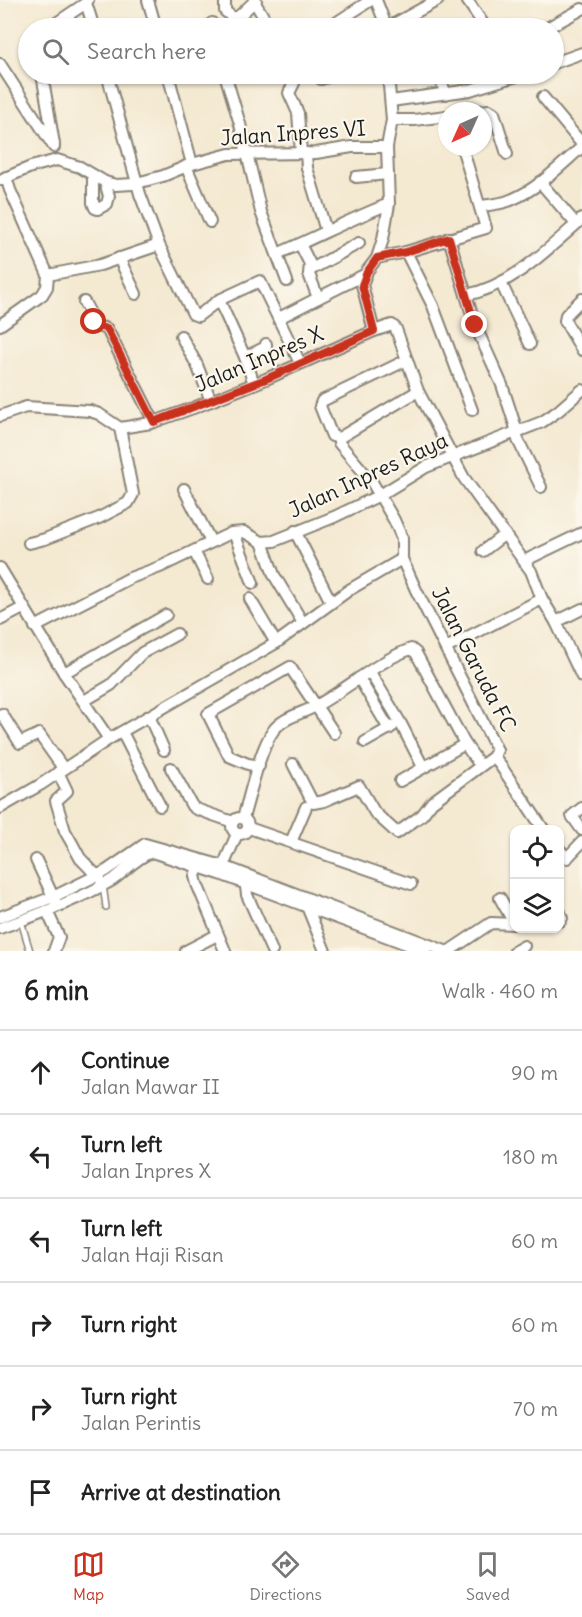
<!DOCTYPE html>
<meta charset="utf-8">
<style>
:root{--surface:#fff;--page:#f6f6f6;--text:#222;--muted:#767676;--line:#e0e0e0;--accent:#c8321e}
body{margin:0;font-family:Delius,sans-serif;background:var(--page);color:var(--text)}
.controls{position:absolute;right:18px;bottom:18px;display:grid;overflow:hidden;border-radius:12px;box-shadow:0 2px 4px #0004}
.controls button{width:54px;height:54px;display:grid;place-items:center;padding:0;border:0;border-bottom:2px solid var(--line);background:var(--surface);color:var(--text);font:30px sans-serif}
.compass{position:absolute;left:438px;top:102px;width:54px;height:54px;border-radius:50%;background:var(--surface);box-shadow:0 2px 4px #0004;rotate:225deg}
.stop{position:absolute;width:18px;height:18px;margin:-14px;border:4px solid #c8321e;border-radius:50%;background:#fff}
.stop.end{background:#c8321e;border-color:#fff;box-shadow:0 2px 6px #0008}
.list{margin:0;padding:0;list-style:none}
h2{display:flex;justify-content:space-between;align-items:center;height:78px;margin:0;padding:0 24px;font-size:26px}
h2 small{font-size:20px;font-weight:400;color:var(--muted)}
.list li{display:grid;grid-template-columns:39px 1fr auto;gap:18px;align-items:center;box-sizing:border-box;height:84px;padding:0 24px;border-top:2px solid var(--line)}
.list b{display:block;font-size:22px;white-space:nowrap}
.list p{margin:0;font-size:20px;white-space:nowrap;color:var(--muted)}
.list em{font-size:20px;font-style:normal;color:var(--muted)}
.icon{flex:none;width:33px;height:33px;fill:none;stroke:currentColor;stroke-width:2;stroke-linecap:round;stroke-linejoin:round}
.map{position:relative;flex:none;width:582px;height:951px;overflow:hidden}
.search{position:absolute;background:var(--surface);box-shadow:0 2px 4px #0004;left:18px;right:18px;top:18px;height:66px;display:flex;align-items:center;gap:15px;box-sizing:border-box;padding:0 21px;border-radius:33px;color:var(--muted);font-size:22px}
.sheet{height:582px;background:var(--surface)}
nav{display:flex;justify-content:space-around;align-items:center;box-sizing:border-box;height:84px;border-top:2px solid var(--line);background:var(--surface);font-size:16px;color:var(--muted)}
nav a{display:grid;justify-items:center;gap:3px}
nav .on{color:var(--accent)}
.map>svg:first-child{display:block}
.lines{fill:none;stroke-linecap:round;stroke-linejoin:round}
.lane-casing{stroke:#888276;stroke-width:8}
.street-casing{stroke:#888276;stroke-width:14}
.lane{stroke:#fff;stroke-width:5}
.street{stroke:#fff;stroke-width:10}
.route{stroke:#c8321e;stroke-width:8}
.labels{text-anchor:middle;dominant-baseline:central;stroke-width:4.5;stroke-linejoin:round;paint-order:stroke}
.street-label{font-size:21px;fill:#1c1c1c;stroke:#fbf7ec}
</style>
<div class="map">
<svg width="582" height="951" viewBox="0 0 582 951">
<rect width="100%" height="100%" fill="#fbf7ec"/>
<filter id="ink" filterUnits="userSpaceOnUse"><feTurbulence type="fractalNoise" baseFrequency=".0167" numOctaves="2"/><feDisplacementMap in="SourceGraphic" scale="12" xChannelSelector="R" yChannelSelector="G"/><feConvolveMatrix kernelMatrix="1 2 1 2 8 2 1 2 1" color-interpolation-filters="sRGB"/></filter>
<filter id="wash" filterUnits="userSpaceOnUse"><feTurbulence type="fractalNoise" baseFrequency=".008" numOctaves="4" result="noise"/><feDisplacementMap in="SourceGraphic" scale="24" xChannelSelector="R" yChannelSelector="G"/><feGaussianBlur stdDeviation="1.35" result="paint"/><feColorMatrix in="noise" values="0 0 0 0 0 0 0 0 0 0 0 0 0 0 0 0 0 1.4 0 .05"/><feComposite in="paint" operator="in"/></filter>
<g filter="url(#wash)">
<rect width="100%" height="100%" fill="#f4e9d1"/>
</g>
<g filter="url(#ink)">
<g class="lines">
<g class="lane-casing">
<g id="lane">
<polyline points="103,885 106,907"/>
<polyline points="21,921 30,951"/>
</g>
</g>
<g class="street-casing">
<g id="street">
<polyline points="88,0 86,3 94,28"/>
<polyline points="148,0 156,28"/>
<polyline points="225,0 225,11 232,17 238,17 256,0"/>
<polyline points="376,0 387,28"/>
<polyline points="467,0 486,28"/>
<polyline points="254,1 270,28"/>
<polyline points="212,23 213,28"/>
<polyline points="549,27 582,9"/>
<polyline points="49,28 86,3"/>
<polyline points="328,28 371,0"/>
<polyline points="387,28 438,0"/>
<polyline points="554,63 582,53"/>
<polyline points="0,64 54,147"/>
<polyline points="42,74 54,144"/>
<polyline points="107,74 140,194 159,245 193,314 198,316 219,300 260,281 300,363"/>
<polyline points="168,74 192,164"/>
<polyline points="225,74 240,124 261,212 287,281"/>
<polyline points="288,74 294,83 289,93 298,113 301,153"/>
<polyline points="438,74 446,94"/>
<polyline points="321,79 336,74"/>
<polyline points="543,97 582,144"/>
<polyline points="391,101 470,90 523,74"/>
<polyline points="480,111 489,110 494,113 507,154"/>
<polyline points="392,120 414,120 447,116"/>
<polyline points="306,153 307,168 326,231"/>
<polyline points="186,166 210,222"/>
<polyline points="93,175 93,203 95,208 98,209 107,204 109,196 105,182"/>
<polyline points="356,177 388,174"/>
<polyline points="0,180 31,167 57,160 80,167 105,182 116,185 133,184 163,176 192,164 229,154 316,153 352,147 387,147"/>
<polyline points="540,182 576,224"/>
<path d="M480,206c11,-1 23,-2 33,-7 26,-11 48,-34 69,-52"/>
<polyline points="449,238 475,325 502,385 515,425 518,440 541,487"/>
<polyline points="406,252 433,306 472,410"/>
<path d="M277,254c38,-16 73,-35 112,-50"/>
<polyline points="119,258 136,294"/>
<polyline points="377,258 406,252 486,228 462,147"/>
<polyline points="310,270 359,243"/>
<polyline points="48,275 100,265 159,245"/>
<polyline points="501,283 530,344"/>
<path d="M466,295c46,-9 82,-46 116,-76"/>
<polyline points="318,298 366,274"/>
<polyline points="582,299 566,315 565,321 582,350"/>
<polyline points="219,300 245,357 254,384"/>
<polyline points="84,302 97,326 107,329 154,422"/>
<polyline points="279,318 318,298 309,274 310,264 300,244"/>
<polyline points="0,325 42,295 47,287 48,275 10,190 6,177"/>
<polyline points="374,331 362,285 367,271 377,258 383,239 389,204 387,147 392,120 388,74"/>
<polyline points="181,336 197,365 211,401"/>
<polyline points="245,357 266,347 266,344"/>
<polyline points="0,416 26,407 90,411 99,414 120,428 151,423 193,408 266,379 374,331 392,325 396,329 418,391 464,478 531,571 542,599 556,622 582,677"/>
<polyline points="339,438 332,436 320,406 322,401 407,360"/>
<polyline points="339,438 418,391"/>
<polyline points="184,489 211,542"/>
<polyline points="295,531 331,602"/>
<polyline points="234,533 253,583"/>
<polyline points="262,542 274,575 303,623"/>
<polyline points="29,543 45,539 99,518 128,503 133,494 120,428"/>
<polyline points="194,551 208,579"/>
<polyline points="483,551 505,534"/>
<polyline points="524,561 582,533"/>
<polyline points="0,568 64,673 109,739"/>
<polyline points="250,599 276,643"/>
<polyline points="0,620 23,608"/>
<polyline points="556,622 582,609"/>
<polyline points="35,627 130,578 160,567 231,533 244,532 262,542 274,541 334,517 380,495 426,467 542,422 558,411 582,390"/>
<polyline points="446,648 542,599"/>
<polyline points="370,672 400,722 423,767"/>
<polyline points="64,673 166,615"/>
<polyline points="359,678 389,729"/>
<polyline points="84,701 111,685 142,653 177,634"/>
<polyline points="0,715 2,714 20,743 39,734 63,768"/>
<polyline points="149,716 164,750"/>
<polyline points="122,732 160,806"/>
<polyline points="365,742 393,726"/>
<polyline points="465,744 477,761"/>
<polyline points="494,756 544,830"/>
<polyline points="293,764 313,803 324,801 359,786 375,813 397,833 422,815 432,802 493,757 497,750 416,590 402,559 402,538 394,520 372,482 339,443 339,438"/>
<polyline points="259,766 248,764 229,756 208,714 290,667 334,733"/>
<polyline points="171,768 192,806 196,809 233,822"/>
<polyline points="58,772 67,791 56,801 65,831 73,845 80,858 100,879"/>
<polyline points="0,808 40,785 109,739 276,643 349,590 402,559"/>
<polyline points="582,808 572,816 582,830"/>
<circle cx="240" cy="826" r="8"/>
<path d="M243,818c7,-23 17,-69 30,-87 8,-12 26,-17 39,-23 32,-16 65,-47 99,-59l5,4 49,91 -65,37"/>
<polyline points="249,828 411,884"/>
<polyline points="291,842 306,807"/>
<polyline points="560,850 567,858 582,842"/>
<polyline points="36,860 56,903"/>
<polyline points="200,862 195,876 197,884 225,951"/>
<polyline points="221,871 237,834"/>
<polyline points="245,879 247,895 272,951"/>
<polyline points="500,898 514,923"/>
<polyline points="306,904 325,951"/>
<polyline points="47,911 59,937 54,951"/>
<polyline points="560,913 562,918 560,921"/>
<polyline points="0,917 53,897 106,871 145,844 223,866 445,951"/>
<path d="M0,928c38,-13 76,-27 111,-47 14,-9 25,-24 41,-29l68,22 205,77"/>
<polyline points="186,951 217,935"/>
<polyline points="449,951 491,923 514,924"/>
<polyline points="515,951 524,946"/>
</g>
</g>
<use href="#lane" class="lane"/>
<use href="#street" class="street"/>
</g>
</g>
<g class="lines" filter="url(#ink)">
<polyline class="route" points="94,322 97,326 107,329 154,422 266,379 374,331 362,285 367,272 377,258 406,252 449,238 475,325"/>
</g>
<g class="labels">
<g class="street-label">
<text transform="translate(293 133) rotate(-4)">Jalan Inpres VI</text>
<text transform="translate(259 359) rotate(-23)">Jalan Inpres X</text>
<text transform="translate(368 475) rotate(-25)">Jalan Inpres Raya</text>
<text transform="translate(474 659) rotate(63)">Jalan Garuda FC</text>
</g>
</g>
</svg>
<div class="controls">
<button><svg class="icon" aria-label="locate" viewBox="0 0 24 24"><circle cx="12" cy="12" r="6"/><path d="M12 2v4M12 18v4M2 12h4M18 12h4"/></svg></button>
<button><svg class="icon" aria-label="layers" viewBox="0 0 24 24"><path d="M12 4l9 5-9 5-9-5zM3 14l9 5 9-5"/></svg></button>
</div>
<svg class="compass" viewBox="-18 -18 36 36"><path d="M0-13l5 13h-10z" fill="#e53935"/><path d="M0 13l5-13h-10z" fill="#767676"/></svg>
<div class="stop" style="left:94px;top:322px"></div>
<div class="stop end" style="left:475px;top:325px"></div>
<div class="search"><svg class="icon" aria-label="search" viewBox="0 0 24 24"><circle cx="10" cy="10" r="6"/><path d="M15 15l6 6"/></svg>Search here</div>
</div>
<section class="sheet">
<h2>6 min<small>Walk · 460 m</small></h2>
<ul class="list">
<li><svg class="icon" aria-label="ahead" viewBox="0 0 24 24"><path d="M12 20V5M6 11l6-6 6 6"/></svg><div><b>Continue</b><p>Jalan Mawar II</p></div><em>90 m</em></li>
<li><svg class="icon" aria-label="left" viewBox="0 0 24 24"><path d="M17 20v-9H6M10 6l-5 5 5 5"/></svg><div><b>Turn left</b><p>Jalan Inpres X</p></div><em>180 m</em></li>
<li><svg class="icon" aria-label="left" viewBox="0 0 24 24"><path d="M17 20v-9H6M10 6l-5 5 5 5"/></svg><div><b>Turn left</b><p>Jalan Haji Risan</p></div><em>60 m</em></li>
<li><svg class="icon" aria-label="right" viewBox="0 0 24 24"><path d="M7 20v-9h11M14 6l5 5-5 5"/></svg><div><b>Turn right</b></div><em>60 m</em></li>
<li><svg class="icon" aria-label="right" viewBox="0 0 24 24"><path d="M7 20v-9h11M14 6l5 5-5 5"/></svg><div><b>Turn right</b><p>Jalan Perintis</p></div><em>70 m</em></li>
<li><svg class="icon" aria-label="arrive" viewBox="0 0 24 24"><path d="M6 21V4h12l-3 4 3 4H6"/></svg><div><b>Arrive at destination</b></div></li>
</ul>
</section>
<nav>
<a class="on"><svg class="icon" aria-label="map" viewBox="0 0 24 24"><path d="M3 6l6-2 6 2 6-2v14l-6 2-6-2-6 2zM9 4v14M15 6v14"/></svg>Map</a>
<a><svg class="icon" aria-label="directions" viewBox="0 0 24 24"><path d="M12 3l9 9-9 9-9-9zM9 14v-3h6M13 9l2 2-2 2"/></svg>Directions</a>
<a><svg class="icon" aria-label="saved" viewBox="0 0 24 24"><path d="M7 4h10v16l-5-4-5 4z"/></svg>Saved</a>
</nav>
